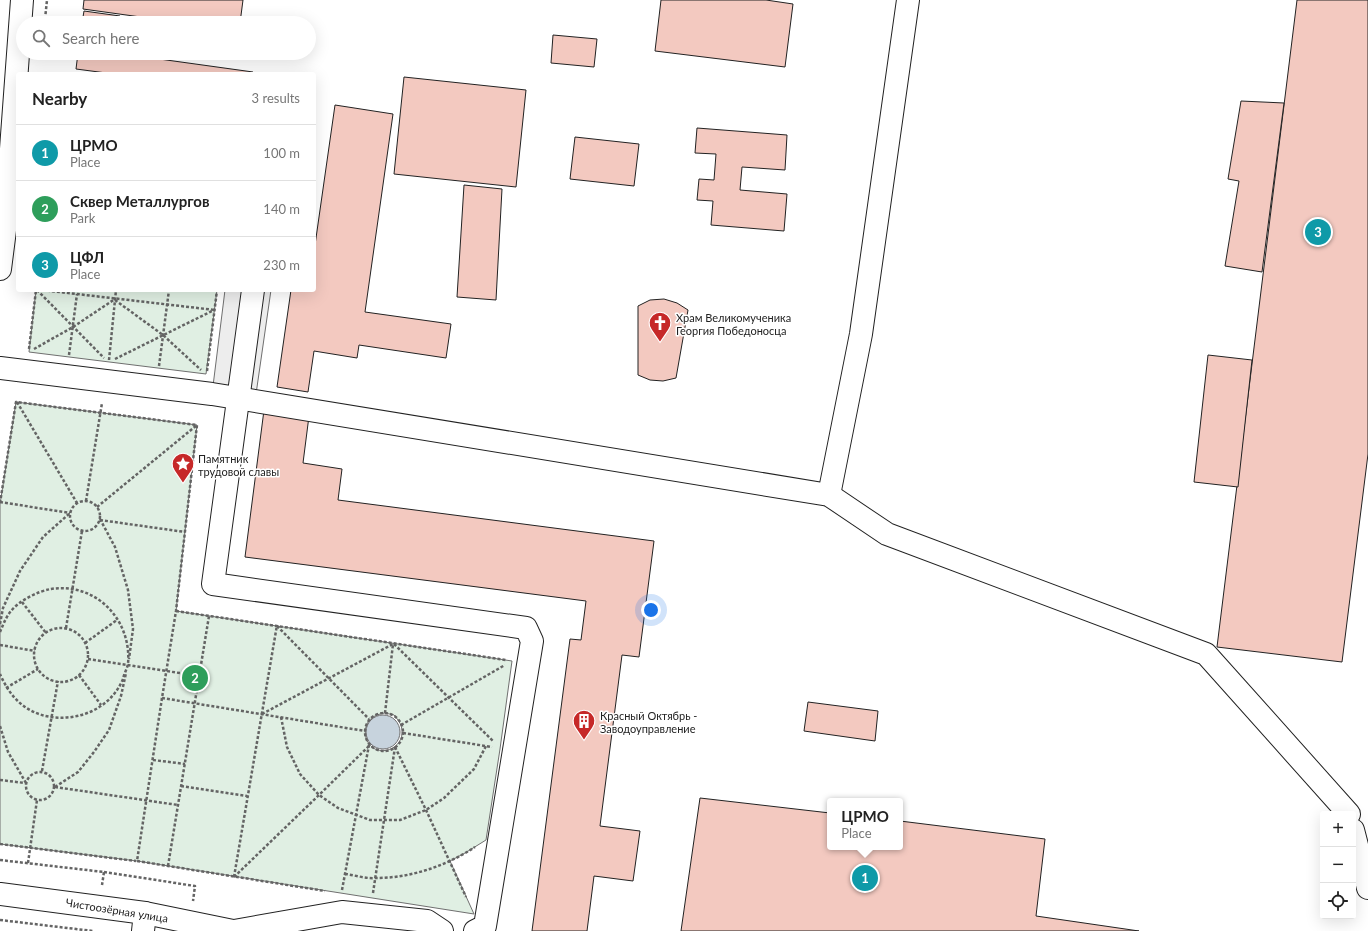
<!DOCTYPE html>
<meta charset="utf-8">
<style>
:root{--surface:#fff;--page:#f2f2f2;--text:#222;--muted:#767676;--line:#e0e0e0;--accent:#7c3aed}
body{margin:0;font-family:Lato,sans-serif;background:var(--page);color:var(--text)}
.controls{position:absolute;right:12px;bottom:12px;display:grid;overflow:hidden;border-radius:4px;box-shadow:0 4px 16px #0002}
.controls button{width:36px;height:36px;display:grid;place-items:center;padding:0;border:0;border-bottom:1px solid var(--line);background:var(--surface);color:var(--text);font:20px sans-serif}
.you{position:absolute;left:651px;top:610px;width:14px;height:14px;margin:-10px;border:3px solid #fff;border-radius:50%;background:#1a73e8;box-shadow:0 0 0 6px #1a73e833}
.badge{display:grid;place-items:center;width:26px;height:26px;border-radius:50%;background:var(--accent);color:#fff;font-size:13px;font-weight:700}
.pin{position:absolute;translate:-50% -50%;border:2px solid #fff;box-shadow:0 1px 4px #0006}
.popup{position:absolute;left:827px;top:798px;width:76px;height:52px;box-sizing:border-box;display:grid;place-content:center;border-radius:4px;background:var(--surface);filter:drop-shadow(0 1px 3px #0005);font-size:13px;white-space:nowrap;color:var(--muted)}
.popup b{font-size:15px;color:var(--text)}
.popup::after{content:'';position:absolute;left:50%;top:100%;margin-left:-8px;border:8px solid transparent;border-top-color:var(--surface)}
.list{margin:0;padding:0;list-style:none}
h2{display:flex;justify-content:space-between;align-items:center;height:52px;margin:0;padding:0 16px;font-size:17px}
h2 small{font-size:13px;font-weight:400;color:var(--muted)}
.list li{display:grid;grid-template-columns:26px 1fr auto;gap:12px;align-items:center;box-sizing:border-box;height:56px;padding:0 16px;border-top:1px solid var(--line)}
.list b{display:block;font-size:15px;white-space:nowrap}
.list p{margin:0;font-size:13px;white-space:nowrap;color:var(--muted)}
.list em{font-size:13px;font-style:normal;color:var(--muted)}
.icon{flex:none;width:22px;height:22px;fill:none;stroke:currentColor;stroke-width:2;stroke-linecap:round;stroke-linejoin:round}
.map{position:relative;flex:none;width:1368px;height:931px;overflow:hidden}
.search{position:absolute;background:var(--surface);box-shadow:0 4px 16px #0002;left:16px;top:16px;width:300px;height:44px;display:flex;align-items:center;gap:10px;box-sizing:border-box;padding:0 14px;border-radius:22px;color:var(--muted);font-size:15px}
.panel{position:absolute;background:var(--surface);box-shadow:0 4px 16px #0002;left:16px;top:72px;width:300px;height:220px;border-radius:4px}
.map>svg:first-child{display:block}
.green{fill:#e0efe3;stroke:#6f6f6f;fill-rule:evenodd}
.parking{fill:#ededed;stroke:#6f6f6f}
.water{fill:#c7d3dd;stroke:#6f6f6f}
.building{fill:#f3c9c0;stroke:#222}
.lines{fill:none;stroke-linecap:round;stroke-linejoin:round}
.minor-casing{stroke:#222;stroke-width:24}
.path{stroke:#646464;stroke-width:2.5;stroke-dasharray:3 2;stroke-linecap:butt}
.minor{stroke:#fff;stroke-width:22}
.labels{text-anchor:middle;dominant-baseline:central;stroke-width:3;stroke-linejoin:round;paint-order:stroke}
.poi-label{font-size:11px;fill:#222;stroke:#fff;text-anchor:start}
.street-label{font-size:11px;fill:#222;stroke:#fff}
</style>
<div class="map">
<svg width="1368" height="931" viewBox="0 0 1368 931">
<rect width="100%" height="100%" fill="#fff"/>
<g class="green">
<polygon points="36,290 217,290 206,374 29,352"/>
<path d="M16,402l181,23 -21,186 336,50 -12,88 -14,91 -21,13 -15,8 24,53 -337,-53 -137,-17v-340zM385,713c3,1 7,1 9,2 2,2 3,4 4,5 13,18 -7,38 -25,28 -3,-3 -6,-6 -7,-10 -3,-15 5,-23 19,-25z"/>
</g>
<polygon class="parking" points="225,290 271,290 255,401 212,394"/>
<circle class="water" cx="383" cy="732" r="17"/>
<g class="building">
<polygon points="84,0 243,0 240,23 184,23 83,9"/>
<polygon points="661,0 766,0 793,4 785,67 655,51"/>
<polygon points="1297,0 1368,0 1368,454 1342,662 1217,647"/>
<polygon points="84,11 120,16 119,23 82,23"/>
<polygon points="553,35 597,39 594,67 551,63"/>
<polygon points="78,53 116,53 253,72 253,74 114,74 76,69"/>
<polygon points="404,77 526,90 516,187 394,174"/>
<polygon points="1241,101 1284,103 1262,272 1225,266 1239,181 1228,179"/>
<polygon points="335,105 393,114 365,312 451,324 446,358 359,345 357,358 314,351 308,392 277,387 291,290 314,290 314,252"/>
<polygon points="697,128 787,135 785,170 742,167 740,190 787,194 784,231 711,225 713,201 697,200 699,179 714,180 716,154 695,153"/>
<polygon points="575,137 639,144 634,186 570,179"/>
<polygon points="464,185 502,189 496,300 457,297"/>
<polygon points="664,299 677,303 688,310 676,378 663,381 650,380 638,375 638,306 650,300"/>
<polygon points="1208,355 1252,360 1238,487 1194,482"/>
<polygon points="264,410 309,416 303,463 342,469 338,500 654,541 639,657 622,655 600,826 640,831 633,881 594,876 587,931 532,931 570,639 581,640 586,601 245,557"/>
<polygon points="808,702 878,711 875,741 804,731"/>
<polygon points="700,798 830,813 830,847 900,847 900,821 1045,839 1036,916 1139,931 681,931"/>
</g>
<g class="lines">
<g class="minor-casing">
<g id="minor">
<polyline points="0,269 5,230 22,0"/>
<polyline points="253,290 213,584 526,628 532,641 485,926 475,931"/>
<polyline points="0,368 212,394 829,495 887,534 1206,654 1349,814"/>
<polyline points="829,495 861,334 908,0"/>
<polyline points="1353,830 1368,888"/>
<polyline points="0,894 145,913 233,931"/>
<polyline points="143,931 145,913"/>
<polyline points="234,931 342,912 427,921 442,931"/>
</g>
</g>
<g class="path">
<polyline points="45,19 47,0"/>
<polyline points="37,290 104,358"/>
<polyline points="42,290 215,310"/>
<polyline points="115,300 163,335 201,370"/>
<polyline points="29,349 36,290"/>
<polyline points="34,349 73,327 115,299"/>
<polyline points="69,355 77,294"/>
<polyline points="115,359 214,310"/>
<polyline points="109,360 116,290"/>
<polyline points="159,366 169,290"/>
<polyline points="207,371 217,290"/>
<polyline points="17,402 77,503"/>
<circle cx="85" cy="516" r="15"/>
<polyline points="86,501 102,403"/>
<polyline points="0,502 70,513"/>
<polyline points="0,503 16,402 197,425 176,611 162,698 365,731"/>
<polyline points="97,507 197,425"/>
<polyline points="100,519 115,547 128,590 133,629 129,659"/>
<polyline points="100,520 185,532"/>
<polyline points="22,602 46,633"/>
<polyline points="176,611 506,660"/>
<polyline points="0,624 3,608 20,571 43,537 70,513"/>
<polyline points="277,626 369,719"/>
<polyline points="66,628 82,531"/>
<circle cx="61" cy="655" r="27"/>
<path d="M0,632c3,-7 6,-15 11,-21 8,-10 27,-20 40,-22 45,-7 81,31 77,75 -1,5 -4,10 -5,15 -12,29 -43,42 -72,38 -26,-4 -41,-20 -51,-43"/>
<polyline points="85,643 117,620"/>
<polyline points="394,644 493,741"/>
<polyline points="0,645 35,651"/>
<polyline points="88,659 199,676"/>
<polyline points="79,675 101,705"/>
<polyline points="6,688 38,669"/>
<polyline points="162,698 137,861 325,891"/>
<polyline points="385,713 393,644"/>
<circle cx="384" cy="732" r="19"/>
<polyline points="262,714 393,644"/>
<polyline points="281,717 287,747 300,774 319,795 338,808 370,820 400,820 426,810 444,798 474,769 486,746"/>
<polyline points="401,725 505,665"/>
<polyline points="0,726 8,752 26,783"/>
<polyline points="403,733 492,747"/>
<polyline points="395,747 426,810 466,897"/>
<polyline points="153,760 185,764"/>
<polyline points="42,771 58,681"/>
<circle cx="40" cy="786" r="14"/>
<polyline points="0,780 25,783"/>
<polyline points="181,786 247,796"/>
<polyline points="55,787 78,772 94,752 109,730 121,696 126,673"/>
<polyline points="55,787 178,805"/>
<polyline points="0,844 136,861"/>
<polyline points="0,860 104,872 102,885"/>
<polyline points="28,863 37,800"/>
<polyline points="168,866 209,616"/>
<polyline points="104,872 195,886 193,901"/>
<path d="M345,874c10,1 21,5 31,4 35,0 70,-12 99,-31"/>
<polyline points="234,877 277,625"/>
<polyline points="234,877 319,795 370,745"/>
<polyline points="342,890 369,745"/>
<polyline points="373,893 395,747"/>
<polyline points="0,920 93,931"/>
</g>
<use href="#minor" class="minor"/>
</g>
<defs>
<g id="church-pin" transform="scale(1.15)"><path d="M0 17L-7.5 6A9.5 9.5 0 1 1 7.5 6Z" fill="#c62828" stroke="#fff"/><path d="M-1.2-6h2.4v3.5h3.3v2.4h-3.3V6h-2.4V-.1h-3.3v-2.4h3.3Z" fill="#fff"/></g>
<g id="sight-pin" transform="scale(1.15)"><path d="M0 17L-7.5 6A9.5 9.5 0 1 1 7.5 6Z" fill="#c62828" stroke="#fff"/><path d="M0-6L1.8-2.2L6-1.7L2.9 1.2L3.7 5.4L0 3.3L-3.7 5.4L-2.9 1.2L-6-1.7L-1.8-2.2Z" fill="#fff"/></g>
<g id="building-pin" transform="scale(1.15)"><path d="M0 17L-7.5 6A9.5 9.5 0 1 1 7.5 6Z" fill="#c62828" stroke="#fff"/><path d="M-4-6H4V6H1V3H-1V6H-4ZM-2.5-4.3h1.7v1.8h-1.7ZM.8-4.3h1.7v1.8H.8ZM-2.5-1h1.7V.8h-1.7ZM.8-1h1.7V.8H.8Z" fill="#fff"/></g>
</defs>
<g fill-rule="evenodd">
<use href="#church-pin" x="660" y="323"/>
<use href="#sight-pin" x="183" y="464"/>
<use href="#building-pin" x="584" y="721"/>
</g>
<g class="labels">
<g class="poi-label">
<text x="676" y="317">Храм Великомученика<tspan x="676" dy="13">Георгия Победоносца</tspan></text>
<text x="198" y="458">Памятник<tspan x="198" dy="13">трудовой славы</tspan></text>
<text x="600" y="715">Красный Октябрь -<tspan x="600" dy="13">Заводоуправление</tspan></text>
</g>
<g class="street-label">
<text transform="translate(117 910) rotate(9)">Чистоозёрная улица</text>
</g>
</g>
</svg>
<div class="controls">
<button>+</button>
<button>−</button>
<button><svg class="icon" aria-label="locate" viewBox="0 0 24 24"><circle cx="12" cy="12" r="6"/><path d="M12 2v4M12 18v4M2 12h4M18 12h4"/></svg></button>
</div>
<div class="you"></div>
<div class="pin badge" style="left:865px;top:878px;background:#0f9aa8">1</div>
<div class="popup"><b>ЦРМО</b>Place</div>
<div class="pin badge" style="left:195px;top:678px;background:#2e9e5b">2</div>
<div class="pin badge" style="left:1318px;top:232px;background:#0f9aa8">3</div>
<div class="search"><svg class="icon" aria-label="search" viewBox="0 0 24 24"><circle cx="10" cy="10" r="6"/><path d="M15 15l6 6"/></svg>Search here</div>
<section class="panel">
<h2>Nearby<small>3 results</small></h2>
<ul class="list">
<li><span class="badge" style="background:#0f9aa8">1</span><div><b>ЦРМО</b><p>Place</p></div><em>100 m</em></li>
<li><span class="badge" style="background:#2e9e5b">2</span><div><b>Сквер Металлургов</b><p>Park</p></div><em>140 m</em></li>
<li><span class="badge" style="background:#0f9aa8">3</span><div><b>ЦФЛ</b><p>Place</p></div><em>230 m</em></li>
</ul>
</section>
</div>
